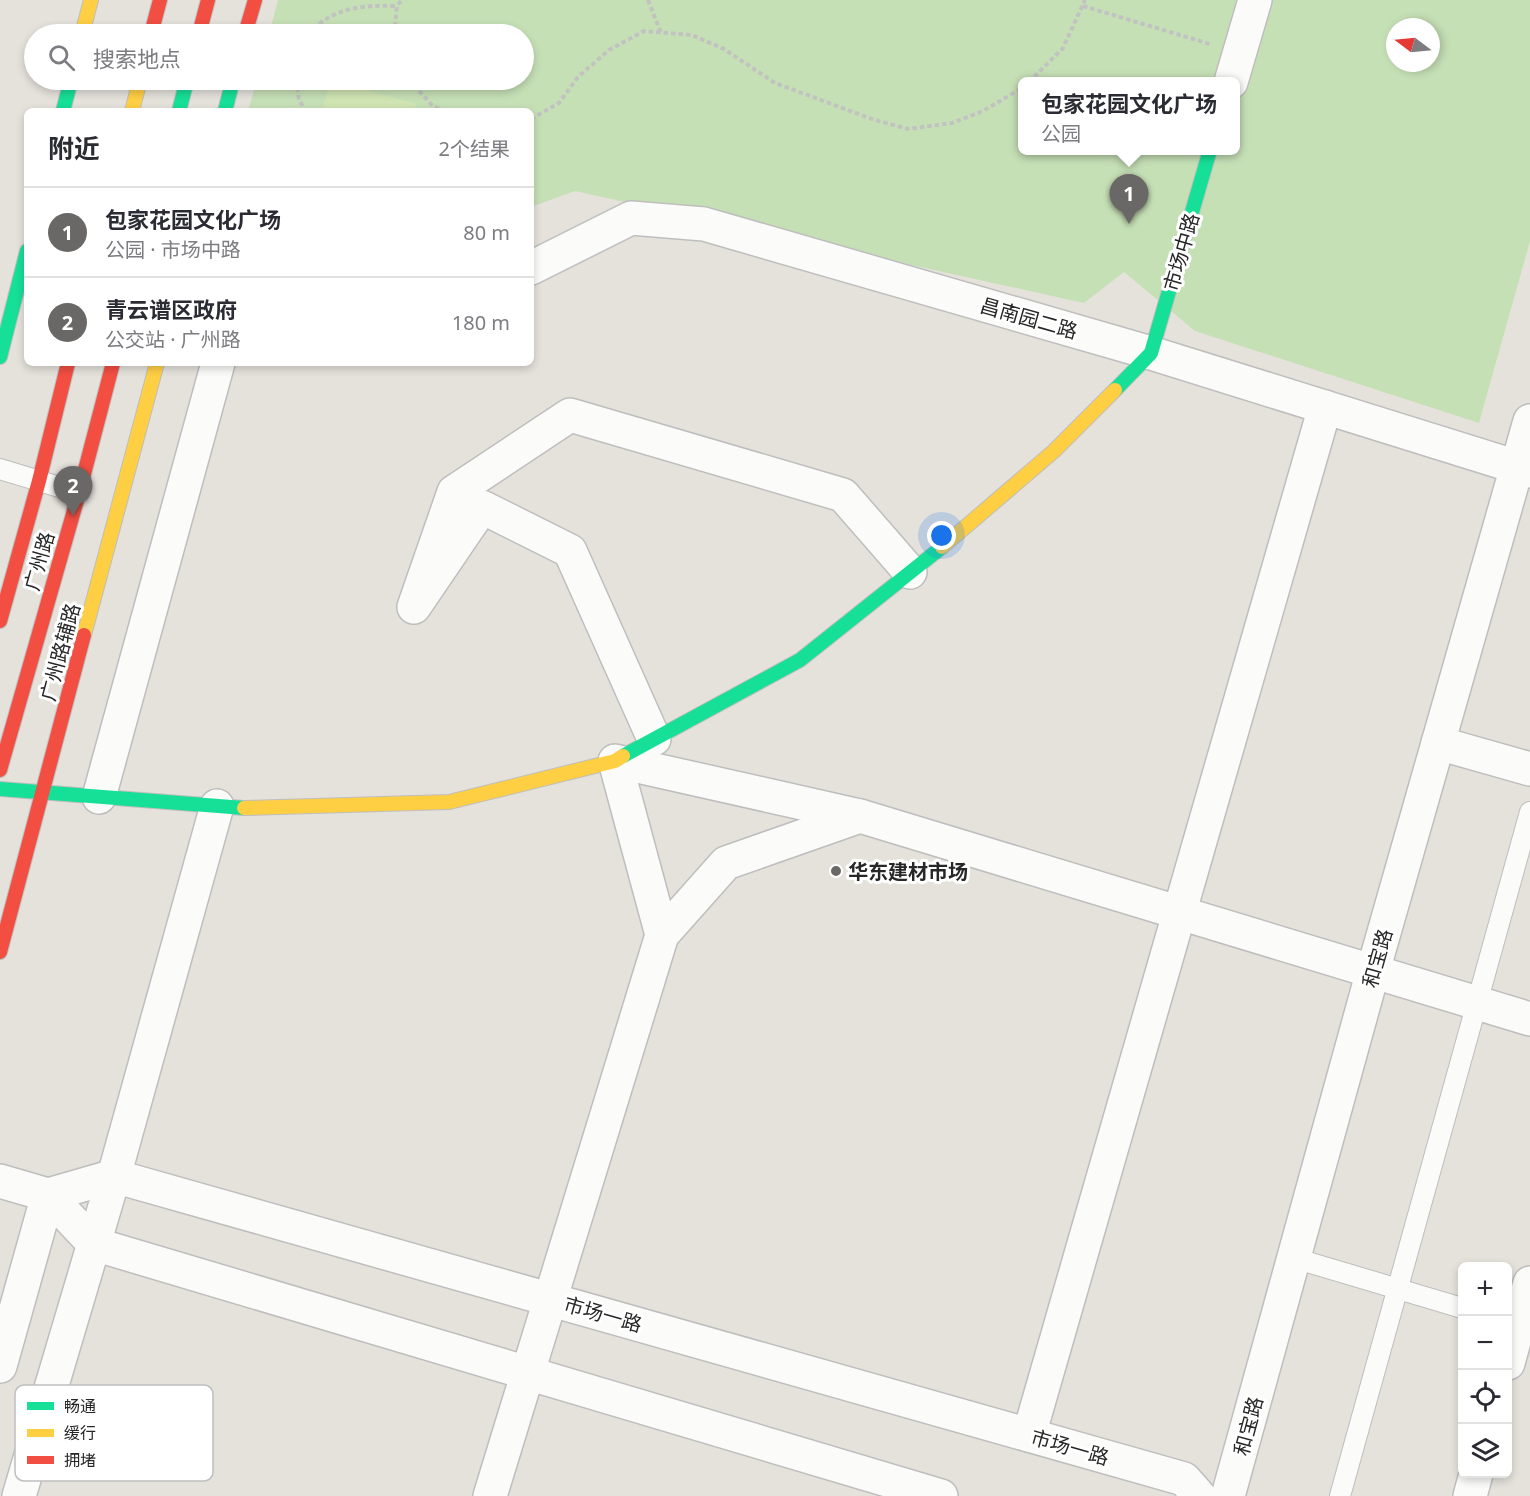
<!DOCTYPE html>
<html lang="zh">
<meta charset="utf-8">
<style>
:root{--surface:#fff;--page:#f7f7f7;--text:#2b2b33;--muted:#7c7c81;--line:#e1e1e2;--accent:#6a6866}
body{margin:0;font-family:"Noto Sans","Noto Sans SC",sans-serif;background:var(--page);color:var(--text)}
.controls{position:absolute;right:18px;bottom:18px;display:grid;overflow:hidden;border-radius:9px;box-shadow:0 3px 9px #0003}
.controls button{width:54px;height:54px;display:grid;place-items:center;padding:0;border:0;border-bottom:2px solid var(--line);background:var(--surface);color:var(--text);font:30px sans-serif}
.compass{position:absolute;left:1386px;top:18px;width:54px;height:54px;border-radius:50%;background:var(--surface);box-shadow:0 3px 9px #0003;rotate:286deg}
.you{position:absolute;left:942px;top:536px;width:21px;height:21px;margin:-15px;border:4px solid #fff;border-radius:50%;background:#1a73e8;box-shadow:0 0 0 9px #1a73e833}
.badge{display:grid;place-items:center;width:39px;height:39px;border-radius:50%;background:var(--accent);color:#fff;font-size:20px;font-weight:700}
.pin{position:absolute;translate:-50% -50px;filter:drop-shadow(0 2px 3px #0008)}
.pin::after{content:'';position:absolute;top:32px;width:21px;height:18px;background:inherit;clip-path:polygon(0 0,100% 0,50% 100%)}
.popup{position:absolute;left:1018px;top:77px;width:222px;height:78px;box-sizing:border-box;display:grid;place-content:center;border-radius:9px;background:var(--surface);filter:drop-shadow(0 2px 4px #0005);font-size:20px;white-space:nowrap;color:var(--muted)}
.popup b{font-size:22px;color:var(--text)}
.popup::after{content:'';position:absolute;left:50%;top:100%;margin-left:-12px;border:12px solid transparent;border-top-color:var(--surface)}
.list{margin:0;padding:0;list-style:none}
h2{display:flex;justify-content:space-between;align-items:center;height:78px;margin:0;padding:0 24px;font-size:26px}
h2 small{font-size:20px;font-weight:400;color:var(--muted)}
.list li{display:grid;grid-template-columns:39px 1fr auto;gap:18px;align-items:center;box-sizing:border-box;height:90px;padding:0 24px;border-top:2px solid var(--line)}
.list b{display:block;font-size:22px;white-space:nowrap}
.list p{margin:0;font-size:20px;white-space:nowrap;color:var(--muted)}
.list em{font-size:20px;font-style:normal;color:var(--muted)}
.icon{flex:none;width:33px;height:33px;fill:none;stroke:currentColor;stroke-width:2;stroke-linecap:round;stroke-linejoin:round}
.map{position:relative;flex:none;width:1530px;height:1496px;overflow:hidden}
.search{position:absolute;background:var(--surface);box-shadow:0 3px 9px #0003;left:24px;top:24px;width:510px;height:66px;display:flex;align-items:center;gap:15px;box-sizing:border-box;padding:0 21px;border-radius:33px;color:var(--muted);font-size:22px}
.panel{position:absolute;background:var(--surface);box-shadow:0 3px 9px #0003;left:24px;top:108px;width:510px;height:258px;border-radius:9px}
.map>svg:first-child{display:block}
.green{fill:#c6e0b6;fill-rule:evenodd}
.pitch{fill:#d0e4b3}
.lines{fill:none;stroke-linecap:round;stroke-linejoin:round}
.lane-casing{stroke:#bfbebe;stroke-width:22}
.street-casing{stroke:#bfbebe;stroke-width:36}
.fast-casing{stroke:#bfbebe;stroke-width:16}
.slow-casing{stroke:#bfbebe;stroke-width:16}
.jam-casing{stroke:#bfbebe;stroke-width:16}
.path{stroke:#c2c2c1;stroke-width:4;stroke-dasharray:4.5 3;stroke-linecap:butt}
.lane{stroke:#fbfbfa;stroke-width:20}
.street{stroke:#fbfbfa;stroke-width:33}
.fast{stroke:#16e098;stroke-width:14}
.slow{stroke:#ffcf43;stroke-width:14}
.jam{stroke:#f24e42;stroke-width:14}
.poi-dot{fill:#6a6866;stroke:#fff;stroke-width:2}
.labels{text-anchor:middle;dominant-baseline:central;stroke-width:6;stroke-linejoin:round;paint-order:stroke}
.street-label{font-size:20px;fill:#272727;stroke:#fff}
.poi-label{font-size:20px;font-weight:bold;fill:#272727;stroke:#fff;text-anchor:start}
.key{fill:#fff;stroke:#bebebe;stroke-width:1.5}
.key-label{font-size:16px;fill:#272727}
</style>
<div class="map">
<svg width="1530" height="1496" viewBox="0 0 1530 1496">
<rect width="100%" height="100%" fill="#e5e2dc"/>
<path class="green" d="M278,0h1252v241l-51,182 -284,-92 -71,-59 -40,31 -509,-112 -44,16v-96h-283l9,-31h267v-46h-255zM1395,27h36v36h-36zM1022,82h214v68h-214z"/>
<polygon class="pitch" points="331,80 416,104 414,111 322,111"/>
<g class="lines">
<g class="lane-casing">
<g id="lane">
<polyline points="0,469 79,493"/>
<polyline points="1294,1258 1462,1308"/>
<polyline points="1340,1496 1530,812"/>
</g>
</g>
<g class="street-casing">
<g id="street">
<polyline points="1231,82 1255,0"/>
<polyline points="531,268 631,218 704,224 1151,353 1530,471"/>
<polyline points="654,739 570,551 482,507 414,607 454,492 570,415 843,495 910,572"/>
<polyline points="1438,743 1530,769"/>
<polyline points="99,797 218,363"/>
<polyline points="662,935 615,761 860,816 1530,1019"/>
<polyline points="0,1181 48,1195 114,1176 1184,1479 1199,1496"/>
<polyline points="48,1195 94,1244 941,1496"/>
<polyline points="1508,1363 1530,1283"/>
<polyline points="0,1366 48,1195"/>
<polyline points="1029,1435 1325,407"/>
<polyline points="19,1496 114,1176 217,806"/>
<polyline points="490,1496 662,935 726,863 860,816"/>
<polyline points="1228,1496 1373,971 1530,421"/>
<polyline points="1470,1496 1476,1474"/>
</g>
</g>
<g class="fast-casing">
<g id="fast">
<polyline points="63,111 71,80"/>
<polyline points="179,111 187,80"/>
<polyline points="225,111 233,80"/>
<polyline points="0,357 27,251"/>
<polyline points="1115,390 1151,353 1210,150"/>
<polyline points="623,756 800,660 942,547"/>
<polyline points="0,789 244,808"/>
</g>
</g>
<g class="slow-casing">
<g id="slow">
<polyline points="82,34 91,0"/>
<polyline points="132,111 140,80"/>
<polyline points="942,547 1054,451 1115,390"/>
<polyline points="84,635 157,363"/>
<polyline points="244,808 449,802 615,761 623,756"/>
</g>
</g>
<g class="jam-casing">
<g id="jam">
<polyline points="151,34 160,0"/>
<polyline points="199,34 208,0"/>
<polyline points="245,34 255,0"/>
<polyline points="0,621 39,481 68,363"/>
<polyline points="0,770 79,493 113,363"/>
<polyline points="0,952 84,635"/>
</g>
</g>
<g class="path">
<polyline points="648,0 661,33"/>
<polyline points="1083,6 1210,44"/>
<path d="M308,34c26,-27 53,-29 89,-28"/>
<polyline points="394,34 397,6 402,0"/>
<polyline points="296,80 299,99 305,111"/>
<polyline points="409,80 433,106 444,111"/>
<polyline points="1029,82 1063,48 1085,0"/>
<polyline points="531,119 559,103 578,77 609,50 644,31 692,35 724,49 775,83 872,119 908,129 952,123 983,111 1022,88"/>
</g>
<use href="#lane" class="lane"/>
<use href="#street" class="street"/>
<use href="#fast" class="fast"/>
<use href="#slow" class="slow"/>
<use href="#jam" class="jam"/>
</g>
<circle class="poi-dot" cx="836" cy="871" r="6"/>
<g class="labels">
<g class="street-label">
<text transform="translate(1181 252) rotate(-74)">市场中路</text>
<text transform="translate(1029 318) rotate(16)">昌南园二路</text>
<text transform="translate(39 561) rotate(-74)">广州路</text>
<text transform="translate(60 652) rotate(-75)">广州路辅路</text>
<text transform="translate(1377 958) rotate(-74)">和宝路</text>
<text transform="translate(603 1314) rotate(16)">市场一路</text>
<text transform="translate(1248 1426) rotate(-75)">和宝路</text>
<text transform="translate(1070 1447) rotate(16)">市场一路</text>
</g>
<g class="poi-label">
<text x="848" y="871">华东建材市场</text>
</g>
</g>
<rect x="15" y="1385" width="198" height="96" rx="9" class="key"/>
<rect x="27" y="1402" width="27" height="8" fill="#16e098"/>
<rect x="27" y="1429" width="27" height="8" fill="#ffcf43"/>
<rect x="27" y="1456" width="27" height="8" fill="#f24e42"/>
<g class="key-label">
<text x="64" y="1412">畅通</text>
<text x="64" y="1439">缓行</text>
<text x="64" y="1466">拥堵</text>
</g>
</svg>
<div class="controls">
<button>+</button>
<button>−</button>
<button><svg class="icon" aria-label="locate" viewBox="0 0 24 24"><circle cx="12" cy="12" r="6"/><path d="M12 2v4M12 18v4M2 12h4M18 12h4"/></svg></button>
<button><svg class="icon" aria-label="layers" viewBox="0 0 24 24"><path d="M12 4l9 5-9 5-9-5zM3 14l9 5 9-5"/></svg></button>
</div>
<svg class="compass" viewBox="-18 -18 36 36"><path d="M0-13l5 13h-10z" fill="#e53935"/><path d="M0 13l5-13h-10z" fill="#7c7c81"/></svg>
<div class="you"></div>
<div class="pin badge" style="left:1129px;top:224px">1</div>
<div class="popup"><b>包家花园文化广场</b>公园</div>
<div class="pin badge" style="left:73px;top:516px">2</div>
<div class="search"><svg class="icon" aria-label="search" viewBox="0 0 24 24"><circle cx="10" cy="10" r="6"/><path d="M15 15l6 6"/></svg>搜索地点</div>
<section class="panel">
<h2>附近<small>2个结果</small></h2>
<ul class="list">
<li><span class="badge">1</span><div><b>包家花园文化广场</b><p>公园 · 市场中路</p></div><em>80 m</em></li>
<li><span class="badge">2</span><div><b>青云谱区政府</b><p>公交站 · 广州路</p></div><em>180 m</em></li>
</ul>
</section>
</div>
